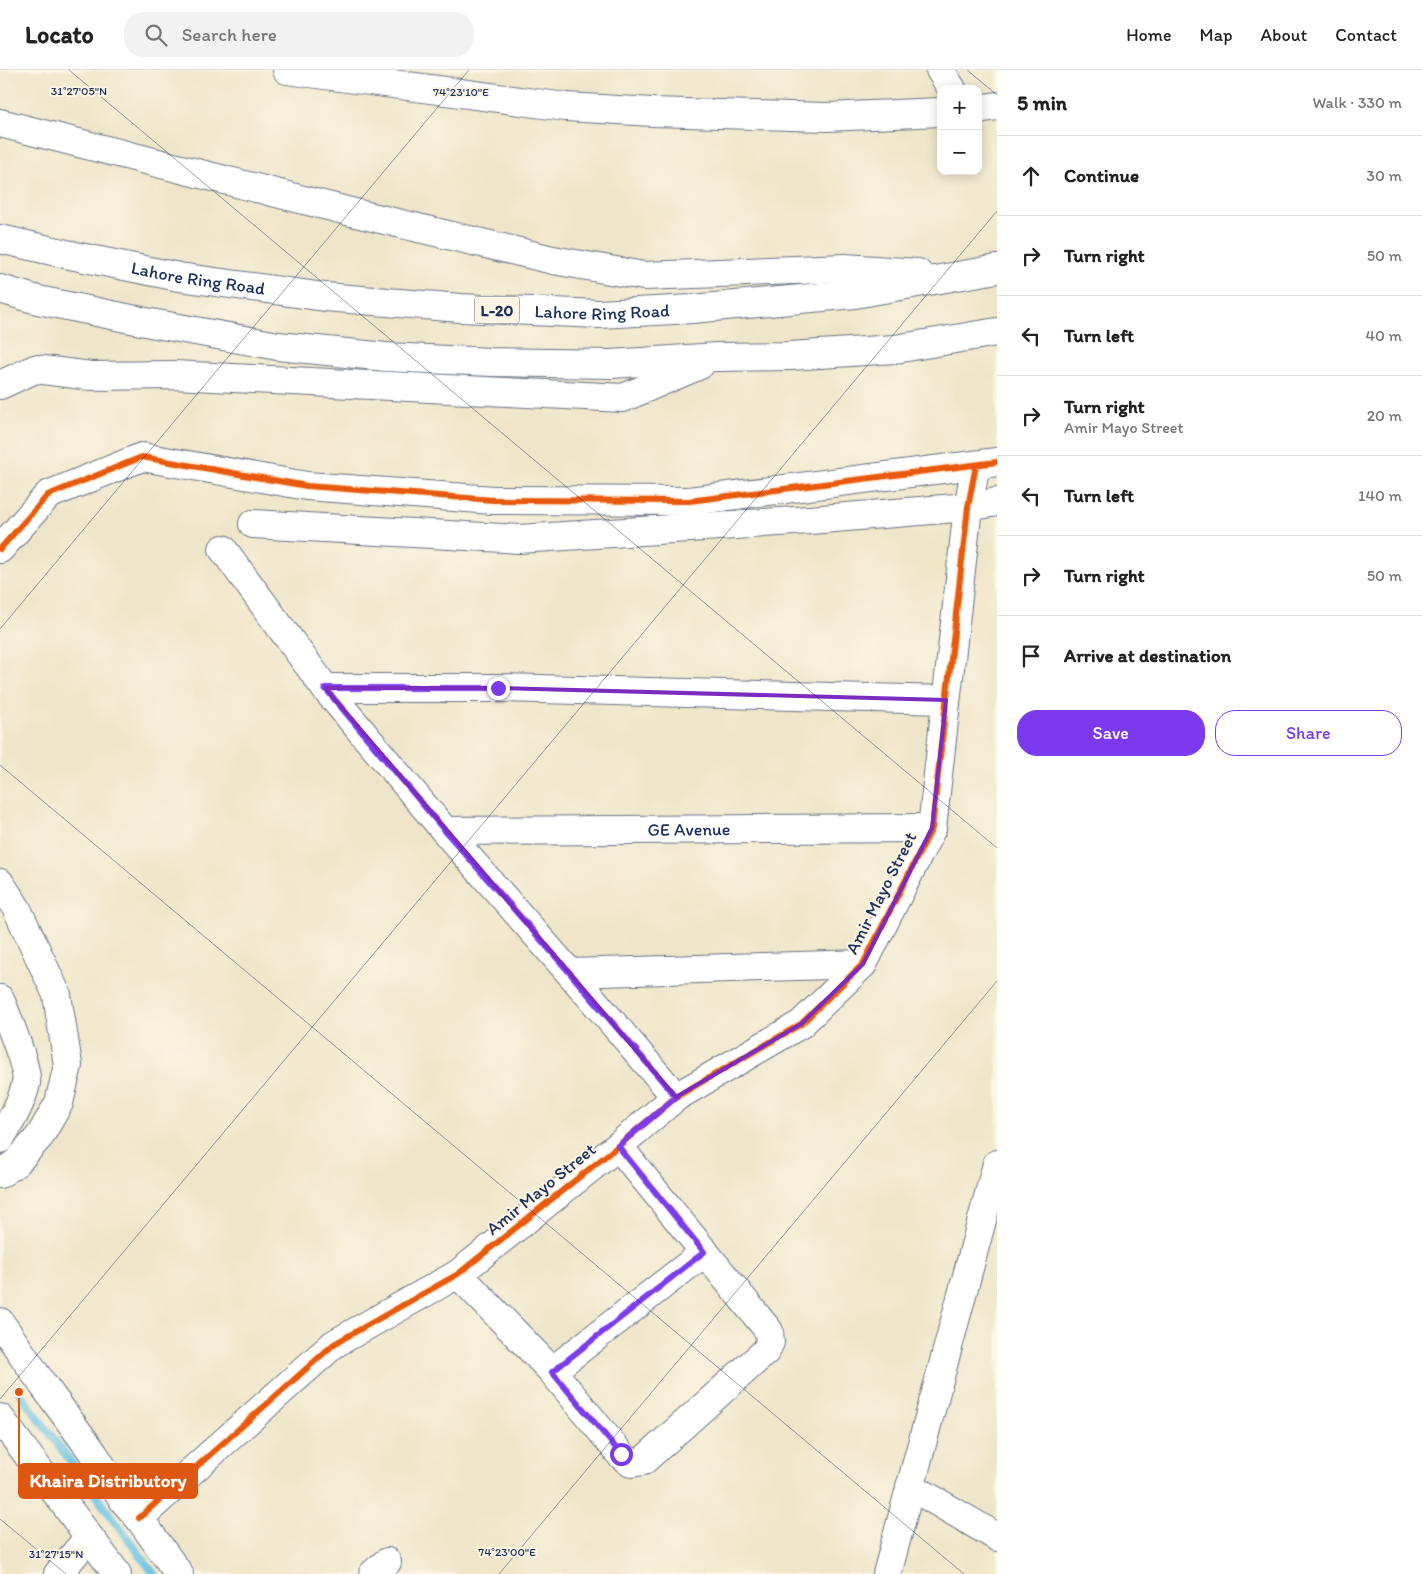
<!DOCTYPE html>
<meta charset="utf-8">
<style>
:root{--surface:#fff;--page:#f2f2f2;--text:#222;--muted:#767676;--line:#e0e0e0;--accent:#7c3aed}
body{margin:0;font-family:Itim,sans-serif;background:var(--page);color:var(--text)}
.controls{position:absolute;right:15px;top:15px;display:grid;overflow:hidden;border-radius:10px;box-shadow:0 2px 12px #0003}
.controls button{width:45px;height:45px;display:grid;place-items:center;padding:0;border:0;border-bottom:1px solid var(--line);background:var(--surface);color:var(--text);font:25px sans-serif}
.stop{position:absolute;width:15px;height:15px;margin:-11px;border:4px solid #7c3aed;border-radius:50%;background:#fff}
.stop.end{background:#7c3aed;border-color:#fff;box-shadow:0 1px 5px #0008}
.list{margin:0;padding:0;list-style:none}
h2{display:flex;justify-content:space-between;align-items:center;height:65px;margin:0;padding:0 20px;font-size:21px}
h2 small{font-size:16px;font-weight:400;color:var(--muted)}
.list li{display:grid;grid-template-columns:32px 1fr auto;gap:15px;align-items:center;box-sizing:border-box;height:80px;padding:0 20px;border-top:1px solid var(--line)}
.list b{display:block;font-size:19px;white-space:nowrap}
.list p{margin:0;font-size:16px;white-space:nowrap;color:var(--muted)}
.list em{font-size:16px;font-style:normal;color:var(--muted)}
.actions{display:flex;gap:10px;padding:15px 20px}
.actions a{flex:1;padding:11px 0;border:1px solid var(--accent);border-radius:20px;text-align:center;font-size:18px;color:var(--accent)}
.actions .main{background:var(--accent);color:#fff}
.icon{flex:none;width:28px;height:28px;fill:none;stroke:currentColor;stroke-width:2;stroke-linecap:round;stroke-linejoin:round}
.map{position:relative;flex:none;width:997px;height:1504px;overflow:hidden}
header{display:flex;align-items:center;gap:30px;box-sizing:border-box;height:70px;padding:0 25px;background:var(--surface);border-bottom:1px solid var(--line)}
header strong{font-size:24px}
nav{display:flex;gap:28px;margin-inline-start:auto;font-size:18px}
.search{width:350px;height:45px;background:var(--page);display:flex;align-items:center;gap:12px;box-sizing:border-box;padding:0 18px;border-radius:20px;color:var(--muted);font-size:19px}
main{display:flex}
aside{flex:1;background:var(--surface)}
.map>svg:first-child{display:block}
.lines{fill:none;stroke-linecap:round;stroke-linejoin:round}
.stream{stroke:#65c1e3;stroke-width:8}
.minor-casing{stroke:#656f83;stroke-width:30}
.major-casing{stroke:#656f83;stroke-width:30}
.highway-casing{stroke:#656f83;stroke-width:30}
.minor{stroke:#fff;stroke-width:28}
.major{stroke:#fff;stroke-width:28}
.highway{stroke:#fff;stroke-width:28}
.cycleway-casing{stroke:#fcf5e5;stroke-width:9}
.cycleway{stroke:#e8590c;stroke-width:6}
.route{stroke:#7c3aed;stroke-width:6}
.marked{fill:none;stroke:#7b2cbf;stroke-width:4;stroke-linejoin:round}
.ticks{fill:none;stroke:#1b2f5e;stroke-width:1;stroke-opacity:0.45}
.labels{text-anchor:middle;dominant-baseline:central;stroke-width:4;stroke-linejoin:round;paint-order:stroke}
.shield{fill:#fcf5e5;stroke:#5e6a86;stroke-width:1}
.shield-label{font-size:16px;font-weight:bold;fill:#1b2f5e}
.street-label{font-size:18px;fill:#1b2f5e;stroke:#fcf5e5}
.ticks-label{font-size:12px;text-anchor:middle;fill:#1b2f5e;stroke:#fcf5e5;stroke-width:4;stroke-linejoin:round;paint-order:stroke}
.leader{fill:none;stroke:#de5710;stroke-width:2}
.callout-dot{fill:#de5710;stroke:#fcf5e5;stroke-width:2}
.callout{fill:#de5710;stroke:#de5710;stroke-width:2}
.callout-label{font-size:19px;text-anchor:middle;font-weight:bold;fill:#fff}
</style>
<header>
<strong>Locato</strong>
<div class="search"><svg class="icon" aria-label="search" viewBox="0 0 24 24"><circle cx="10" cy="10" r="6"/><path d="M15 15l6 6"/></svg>Search here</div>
<nav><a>Home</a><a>Map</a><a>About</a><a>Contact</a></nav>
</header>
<main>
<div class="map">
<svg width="997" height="1504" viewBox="0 0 997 1504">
<rect width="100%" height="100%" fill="#fcf5e5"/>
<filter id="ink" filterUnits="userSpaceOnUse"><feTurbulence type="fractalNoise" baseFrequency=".02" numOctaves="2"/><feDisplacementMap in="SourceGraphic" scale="10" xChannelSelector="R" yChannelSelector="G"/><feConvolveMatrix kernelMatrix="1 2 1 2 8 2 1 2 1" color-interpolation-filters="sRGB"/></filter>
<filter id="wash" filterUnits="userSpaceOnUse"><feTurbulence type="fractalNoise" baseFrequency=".0096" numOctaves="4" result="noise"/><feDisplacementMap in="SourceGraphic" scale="20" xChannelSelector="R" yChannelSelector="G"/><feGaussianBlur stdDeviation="1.12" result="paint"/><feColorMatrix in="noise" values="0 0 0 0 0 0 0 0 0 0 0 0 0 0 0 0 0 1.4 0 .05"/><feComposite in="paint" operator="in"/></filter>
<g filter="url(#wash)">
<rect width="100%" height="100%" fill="#efe6c9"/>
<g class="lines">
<polyline class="stream" points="19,1322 154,1504"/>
</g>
</g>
<g filter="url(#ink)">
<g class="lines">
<g class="minor-casing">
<g id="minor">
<polyline points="287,0 566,37 653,42 826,47 941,42"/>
<polyline points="940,0 952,19"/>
<polyline points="978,39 997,36"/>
<polyline points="253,454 519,469 810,450 968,437 997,432"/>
<polyline points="0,479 48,425 142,387 307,416 493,430 689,431 997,392"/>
<polyline points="223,479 325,618 445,761 570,903 676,1027"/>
<polyline points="325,618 498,618 946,630"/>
<path id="s1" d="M445,761l487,-3"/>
<polyline points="0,813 17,839 57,925 68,995 59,1033 40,1066 16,1093 0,1104"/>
<polyline points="570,903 863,894"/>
<polyline points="458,1204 552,1301 621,1385 631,1393 643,1391 766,1281 770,1272 769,1261 618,1076"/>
<polyline points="552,1301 705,1182"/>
<polyline points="910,1416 997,1467"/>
<polyline points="139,1448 334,1274 458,1204 618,1076 676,1027 801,954 863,894 932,758 968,437 976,395"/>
<polyline points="58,1504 89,1467"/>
<polyline points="373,1504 387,1492"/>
<polyline points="887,1504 997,1094"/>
</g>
</g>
<g class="major-casing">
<g id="major">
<polyline points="0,1252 44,1316 94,1384 124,1431 139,1448 179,1504"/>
<polyline points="0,1348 117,1504"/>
</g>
</g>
<g class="highway-casing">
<g id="highway">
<polyline points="0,53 351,142 553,190 644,206 845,198 918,203"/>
<path id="s2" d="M0,169l75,17 104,21 146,20 136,11 138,6 93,-5 163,-15 142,-25"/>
<polyline points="0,219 38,230 151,253 278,276 386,287 491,292 611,294 717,287 790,286 895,279 997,262"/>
<polyline points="0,315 35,299 91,306 174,305 623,328 700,295"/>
<path d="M0,929c6,15 29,71 26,84 -4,20 -16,39 -26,56"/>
</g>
</g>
<use href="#minor" class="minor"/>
<use href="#major" class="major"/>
<use href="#highway" class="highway"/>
<g class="cycleway-casing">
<g id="cycleway">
<polyline points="0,479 48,425 142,387 307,416 493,430 689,431 997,392"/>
<polyline points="139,1448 334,1274 458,1204 618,1076 676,1027 801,954 863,894 932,758 968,437 976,395"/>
</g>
</g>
<use href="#cycleway" class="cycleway"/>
</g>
</g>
<g class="lines" filter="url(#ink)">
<polyline class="route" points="498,618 325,618 445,761 570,903 676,1027 618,1076 704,1182 552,1302 621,1384"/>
</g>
<path class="marked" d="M325,618h173l448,12 -14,128 -69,136 -62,60 -125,73z"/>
<path class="ticks" d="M69,0l928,778M967,0l30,25M0,559l469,-559M0,695l964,809M0,1329l997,-1188M0,1449l66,55M499,1504l498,-593"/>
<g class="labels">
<rect class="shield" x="474.5" y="226.5" width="45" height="27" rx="4"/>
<g class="shield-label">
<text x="497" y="240">L-20</text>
</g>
<g class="street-label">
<text stroke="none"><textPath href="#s2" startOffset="202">Lahore Ring Road</textPath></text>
<text stroke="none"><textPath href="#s2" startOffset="608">Lahore Ring Road</textPath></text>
<text stroke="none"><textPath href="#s1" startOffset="244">GE Avenue</textPath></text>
<text transform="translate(881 823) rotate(-63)">Amir Mayo Street</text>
<text transform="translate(541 1119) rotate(-39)">Amir Mayo Street</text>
</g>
</g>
<g class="ticks-label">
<text x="79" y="25">31°27'05"N</text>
<text x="461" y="26">74°23'10"E</text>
<text x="507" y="1486">74°23'00"E</text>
<text x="56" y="1488">31°27'15"N</text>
</g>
<path class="leader" d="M19 1322L19 1411"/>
<circle class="callout-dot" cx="19" cy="1322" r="5"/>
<rect class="callout" x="19" y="1394" width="178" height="34" rx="5"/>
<g class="callout-label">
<text x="108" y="1417">Khaira Distributory</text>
</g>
</svg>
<div class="controls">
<button>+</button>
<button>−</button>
</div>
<div class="stop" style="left:621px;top:1384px"></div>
<div class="stop end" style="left:498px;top:618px"></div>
</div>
<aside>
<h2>5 min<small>Walk · 330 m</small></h2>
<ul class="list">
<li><svg class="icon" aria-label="ahead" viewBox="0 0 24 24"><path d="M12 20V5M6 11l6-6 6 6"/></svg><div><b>Continue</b></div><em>30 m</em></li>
<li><svg class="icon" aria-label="right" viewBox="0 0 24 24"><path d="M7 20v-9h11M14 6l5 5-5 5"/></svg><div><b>Turn right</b></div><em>50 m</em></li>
<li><svg class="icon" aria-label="left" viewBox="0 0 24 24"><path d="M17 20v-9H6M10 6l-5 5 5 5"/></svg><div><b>Turn left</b></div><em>40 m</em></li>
<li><svg class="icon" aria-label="right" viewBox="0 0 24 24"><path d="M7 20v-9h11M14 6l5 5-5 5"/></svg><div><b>Turn right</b><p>Amir Mayo Street</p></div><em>20 m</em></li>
<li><svg class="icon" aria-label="left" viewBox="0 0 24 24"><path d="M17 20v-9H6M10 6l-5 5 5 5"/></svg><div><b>Turn left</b></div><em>140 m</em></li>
<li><svg class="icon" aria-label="right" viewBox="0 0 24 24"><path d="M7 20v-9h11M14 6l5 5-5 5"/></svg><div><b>Turn right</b></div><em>50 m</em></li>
<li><svg class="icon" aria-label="arrive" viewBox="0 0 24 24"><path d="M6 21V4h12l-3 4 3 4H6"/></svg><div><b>Arrive at destination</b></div></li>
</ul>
<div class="actions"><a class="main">Save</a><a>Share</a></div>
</aside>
</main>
